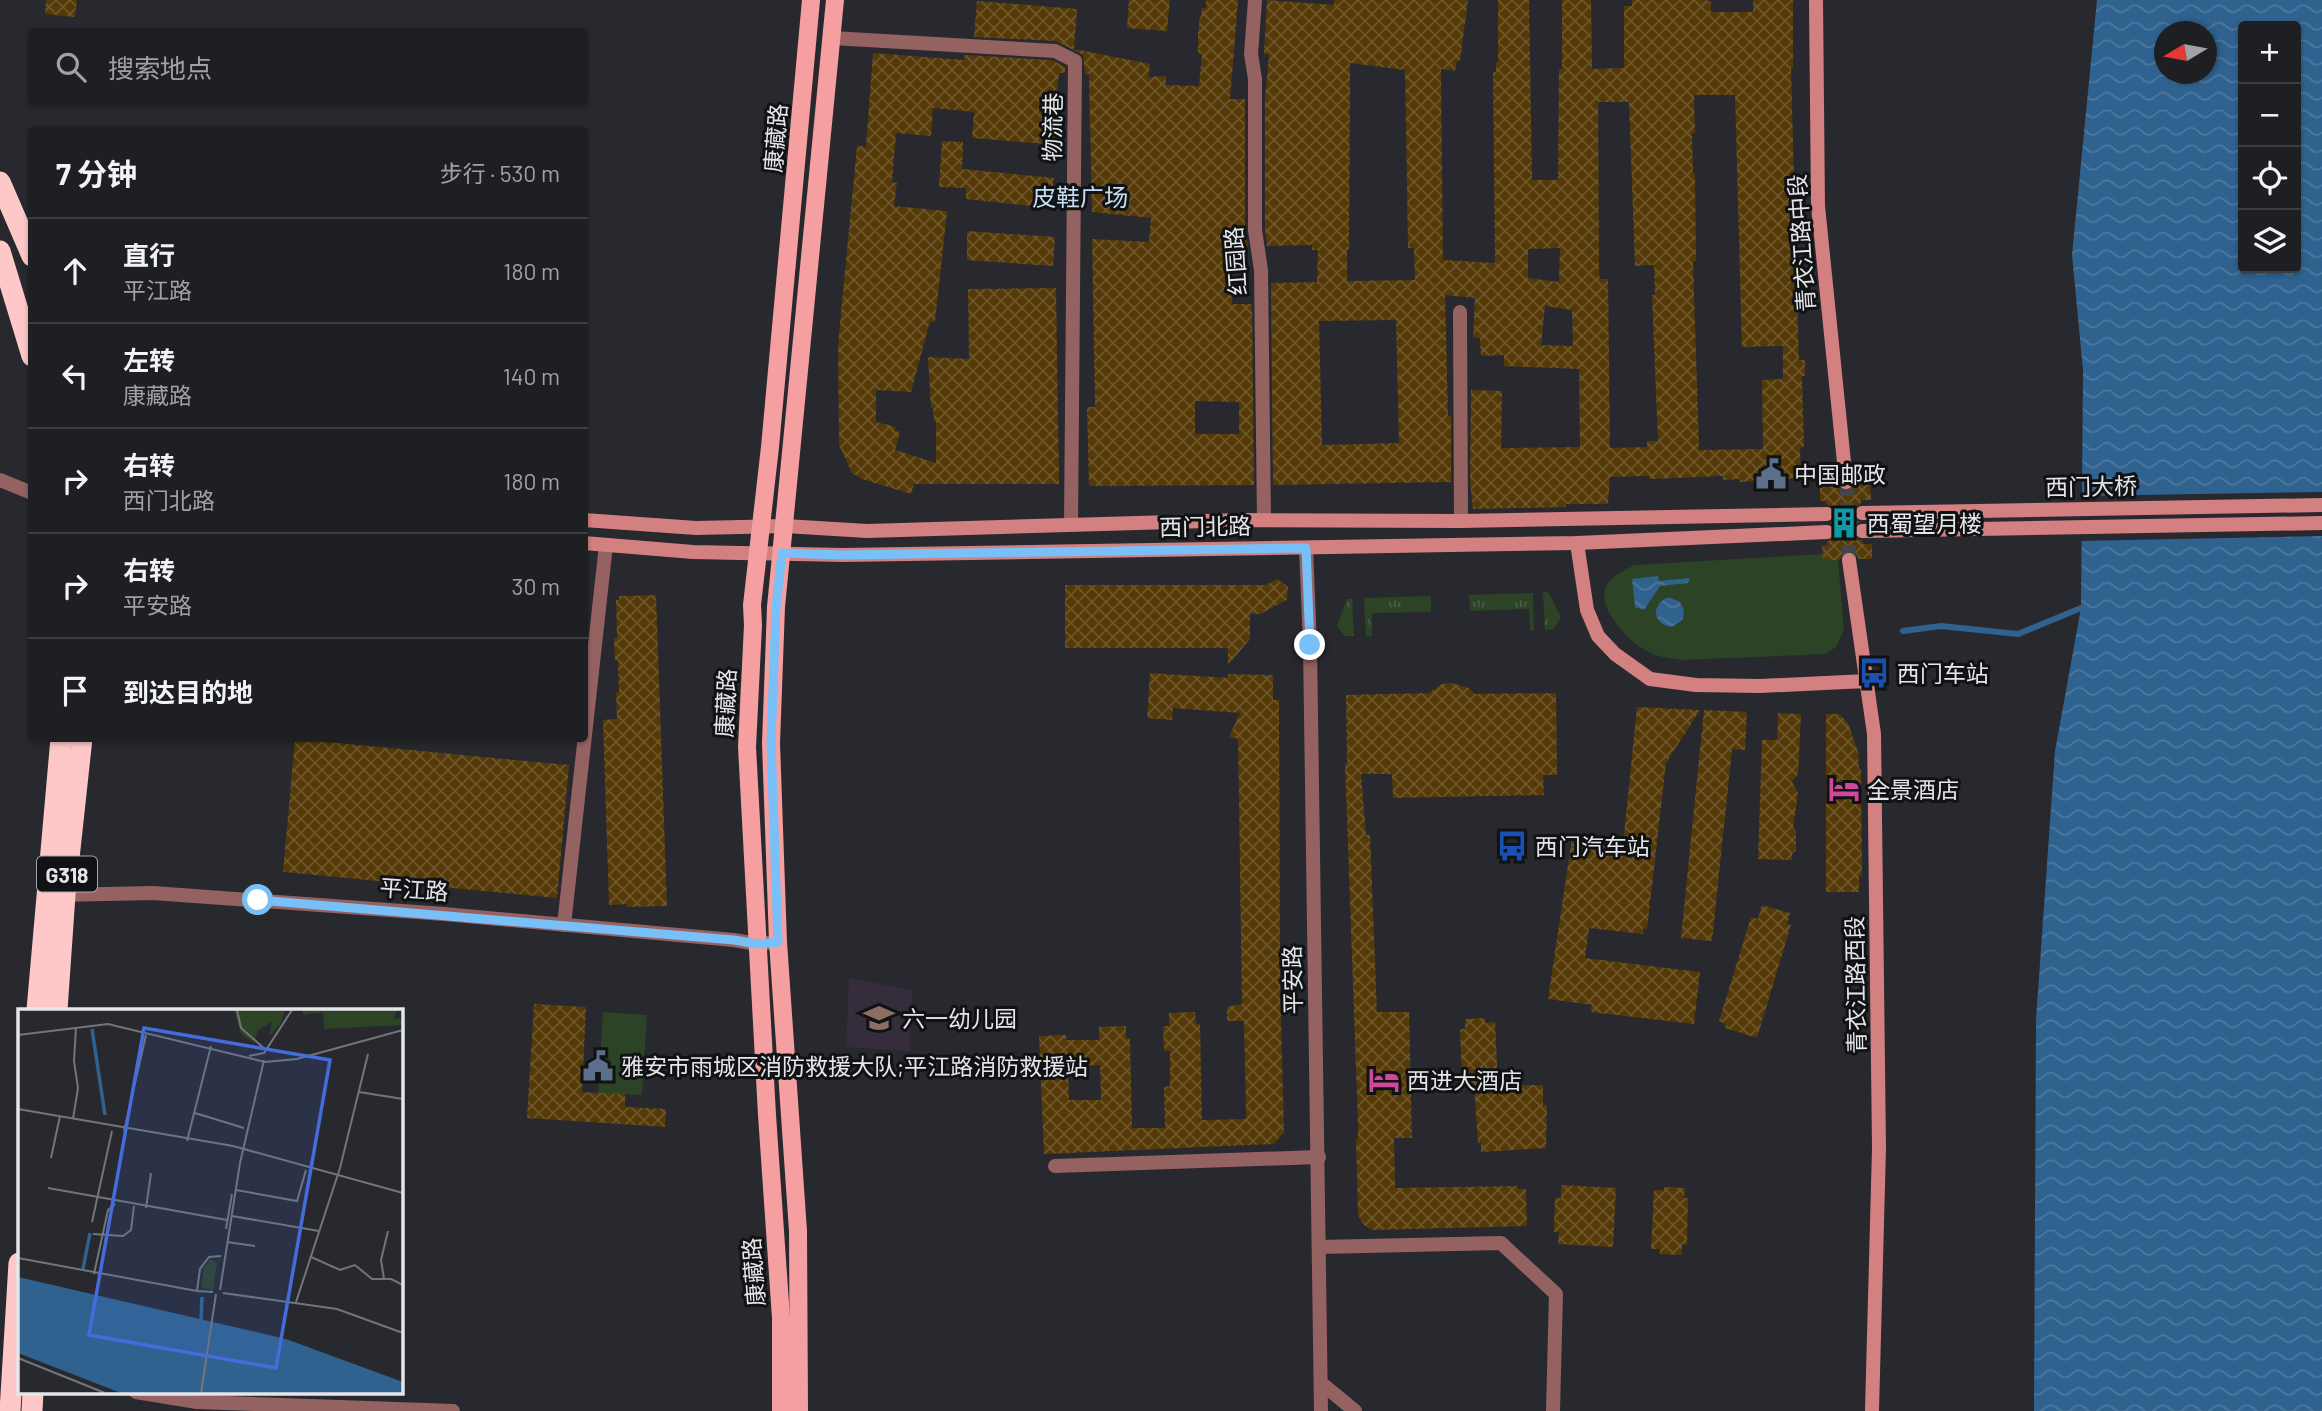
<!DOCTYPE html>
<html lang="zh">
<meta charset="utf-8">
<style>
:root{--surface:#1d1f22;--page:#25272a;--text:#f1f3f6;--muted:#a0a2a5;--line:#3b3d40}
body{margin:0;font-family:Barlow,"Noto Sans SC",sans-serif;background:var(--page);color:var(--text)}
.controls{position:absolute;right:21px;top:21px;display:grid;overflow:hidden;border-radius:7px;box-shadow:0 2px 5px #0004}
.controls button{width:63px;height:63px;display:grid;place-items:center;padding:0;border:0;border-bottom:2px solid var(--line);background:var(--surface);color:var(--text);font:35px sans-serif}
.compass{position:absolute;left:2154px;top:21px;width:63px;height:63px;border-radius:50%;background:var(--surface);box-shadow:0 2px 5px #0004;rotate:260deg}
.stop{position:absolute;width:21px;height:21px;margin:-16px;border:5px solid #79bff8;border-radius:50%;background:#fff}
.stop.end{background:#79bff8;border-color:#fff;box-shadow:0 2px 7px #0008}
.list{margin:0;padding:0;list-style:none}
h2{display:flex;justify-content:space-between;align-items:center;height:91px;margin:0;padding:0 28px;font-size:30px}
h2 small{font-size:23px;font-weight:400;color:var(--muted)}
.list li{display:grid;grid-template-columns:46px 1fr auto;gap:21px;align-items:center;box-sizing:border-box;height:105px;padding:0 28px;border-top:2px solid var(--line)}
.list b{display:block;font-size:26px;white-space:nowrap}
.list p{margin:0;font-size:23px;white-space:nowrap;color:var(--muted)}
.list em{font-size:23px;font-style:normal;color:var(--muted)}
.icon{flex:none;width:38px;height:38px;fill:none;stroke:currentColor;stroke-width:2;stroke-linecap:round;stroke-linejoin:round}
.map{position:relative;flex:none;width:2322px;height:1411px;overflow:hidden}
.search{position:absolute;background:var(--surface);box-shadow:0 2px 5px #0004;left:28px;top:28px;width:560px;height:77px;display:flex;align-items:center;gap:18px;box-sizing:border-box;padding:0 24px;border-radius:7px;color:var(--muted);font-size:26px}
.panel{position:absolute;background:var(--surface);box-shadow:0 2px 5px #0004;left:28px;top:126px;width:560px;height:616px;border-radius:7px}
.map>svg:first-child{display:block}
.education{fill:#362d3c}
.grass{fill:url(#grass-tufts)}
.green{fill:#2c4326}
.water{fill:url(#water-waves);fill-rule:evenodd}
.pier{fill:#27292e}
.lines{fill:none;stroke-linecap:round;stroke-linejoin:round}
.stream{stroke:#2f628e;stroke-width:6}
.building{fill:url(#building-cross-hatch);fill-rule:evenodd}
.secondary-tunnel{stroke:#44454a;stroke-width:14;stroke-dasharray:14 7;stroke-linecap:butt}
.street{stroke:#956262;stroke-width:14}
.secondary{stroke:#d38081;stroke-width:14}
.primary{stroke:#f59fa0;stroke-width:18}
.highway{stroke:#fdc8c7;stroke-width:21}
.route{stroke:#79bff8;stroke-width:9}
.labels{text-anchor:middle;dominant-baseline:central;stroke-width:6;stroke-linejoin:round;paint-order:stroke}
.shield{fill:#111214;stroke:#a5a6a9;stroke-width:2}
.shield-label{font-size:21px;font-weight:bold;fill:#e5e6e9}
.street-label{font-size:23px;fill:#e5e6e9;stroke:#111214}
.poi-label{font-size:23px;fill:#e5e6e9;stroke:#111214;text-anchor:start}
.neighbourhood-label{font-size:24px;fill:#c5def4;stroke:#111214}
.inset-river{fill:none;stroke:#2f628e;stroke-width:3.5}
.inset-road{fill:none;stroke:#737579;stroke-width:2}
.view{fill:#456cdb;fill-opacity:0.15;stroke:#456cdb;stroke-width:3.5}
.inset-edge{fill:none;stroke:#e5e6e9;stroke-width:3.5}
</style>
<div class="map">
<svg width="2322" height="1411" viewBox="0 0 2322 1411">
<defs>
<pattern id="grass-tufts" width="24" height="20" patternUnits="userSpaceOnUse" patternTransform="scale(1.75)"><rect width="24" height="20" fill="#2c4326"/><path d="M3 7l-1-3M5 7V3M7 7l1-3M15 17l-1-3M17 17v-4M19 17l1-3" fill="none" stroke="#4a5e46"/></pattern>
<pattern id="water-waves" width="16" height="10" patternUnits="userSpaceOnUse" patternTransform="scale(1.75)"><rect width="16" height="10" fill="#2f628e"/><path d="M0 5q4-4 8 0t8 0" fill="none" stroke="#4d789e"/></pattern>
<pattern id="building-cross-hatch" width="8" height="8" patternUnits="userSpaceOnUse" patternTransform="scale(1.75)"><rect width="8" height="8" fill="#553907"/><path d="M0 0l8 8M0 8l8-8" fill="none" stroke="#6d562b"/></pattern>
</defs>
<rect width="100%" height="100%" fill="#27292e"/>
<polygon class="education" points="849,978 912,990 910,1051 846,1047"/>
<g class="grass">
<polygon points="1543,592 1548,592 1561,617 1554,629 1545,630"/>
<polygon points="1533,593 1534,631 1530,631 1529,609 1470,611 1469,595"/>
<polygon points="1431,596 1431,612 1372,613 1372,636 1366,637 1364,598"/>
<polygon points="1347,599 1352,599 1354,636 1345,636 1337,626"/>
</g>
<g class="green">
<path d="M1823,554v6h15l6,70 -8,17 -10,7 -144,6c-9,-2 -18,-2 -27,-5 -21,-8 -56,-41 -50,-66 3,-12 20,-19 29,-24z"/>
<polygon points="603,1012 647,1015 642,1095 598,1093"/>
</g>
<g class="water">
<path d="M2097,0h225v1411h-288l2,-391 19,-269 26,-143 2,-238 -11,-115zM2243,26h53v242h-53zM2164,32h42v42h-42z"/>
<polygon points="1658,576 1659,581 1690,578 1688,583 1660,586 1644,610 1635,607 1632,579"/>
<path d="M1666,598h5l9,4 4,8 -1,9 -11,8c-18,-2 -22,-20 -6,-29z"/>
</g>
<polygon class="pier" points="2322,492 2322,536 2078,541 2078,496"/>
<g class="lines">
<polyline class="stream" points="1903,631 1941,626 2018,634 2081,608"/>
</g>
<g class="building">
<polygon points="46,0 77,0 75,17 45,14"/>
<polygon points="1129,0 1170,0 1167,31 1127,28"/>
<path d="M1206,0h32l-8,99h15v131l3,16h-3v12h-12l-1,46h20l2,181 -165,1 -2,-79h8l-3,-168 57,3 2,-24 -59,-6 -3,-138h-4l-2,-19 -27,-14 -82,-4 3,-36 100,8 -3,40 76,15 -2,13 18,-1v9l33,1 3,-32 -4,-1v-20l2,-16h1l1,-9h4zM1195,401l44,1v32h-44z"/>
<path d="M1267,0l67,5v-5h134l-8,61h-3l-2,10 -14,-2 2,191 52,3 -2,-191h3v-10h2v-62h31l3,180h26l1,-111h3v-69h29l1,69 32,-1v-62h8v-6h74l5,2v10h42v-12h40v68h-2l7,266 1,26h6v16h-3l2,71 -4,1 1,30 -61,4v-3l-17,1v-4l-73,3v-3l-40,1 -2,27h-42v3l-93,2 -3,-28 1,-91 31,1 -1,57 79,-1 -1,-78 -75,-3v-11l-23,1 -1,-18 -7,-1 2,-39 -30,-3 3,121h3v66l-178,3 -2,-202 46,-1 1,-32h-6v-5l-45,1 -2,-17v-131l4,-43 -5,-1zM1350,63l55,7 3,178h6l1,32 -68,1v-31h2zM1694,95h41l7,252 41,-1v33l-21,1 1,69 -64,1 -6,-189h3l-1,-88h-2l-1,-40h3zM1598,102h31l6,164 19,-1 1,30h-3l6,146h-11v6l-37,1 -2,-169h-8l-1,-5zM1560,248l-1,34 -31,-4v-29zM1545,306l27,4 1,36 -32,-1zM1396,320l3,123 -77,2 -3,-124z"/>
<polygon points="873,53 964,60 965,55 1052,60 1065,67 1065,73 1059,73 1057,91 1060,105 1057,145 972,138 974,112 933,108 931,136 896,133 892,182 897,183 894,206 947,211 935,322 930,321 911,392 876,390 876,422 896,427 895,431 900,432 895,450 936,463 936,421 934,421 933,408 931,408 928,357 969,359 968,289 1056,288 1059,484 914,484 911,494 862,479 852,473 839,445 838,345 857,146 866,147"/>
<polygon points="942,141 963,142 962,169 1054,178 1050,208 966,199 966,188 939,187"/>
<polygon points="967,231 1055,237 1053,266 967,260"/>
<polygon points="1856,481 1870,481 1871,500 1861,500 1861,503 1853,509 1853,517 1859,522 1854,526 1852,532 1857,539 1862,541 1863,544 1872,544 1872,559 1859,559 1856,554 1848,550 1843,553 1840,560 1823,560 1822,545 1827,545 1827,542 1836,536 1835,527 1830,523 1835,519 1837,513 1832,506 1826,504 1826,501 1820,501 1820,482 1836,482 1839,488 1846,492 1852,489"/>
<polygon points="1277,579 1288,587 1287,600 1260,614 1250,614 1250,639 1228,665 1228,648 1065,648 1065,585 1266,585"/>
<polygon points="656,595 667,906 627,907 627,904 609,905 603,720 617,719 616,692 619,692 618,660 615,660 614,638 617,638 616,600 619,600 619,596"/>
<path d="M1150,673l78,5v-4l45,1v25h6l1,285 4,147 -10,12 -230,10 -5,-118 27,-1v5h33v-13l27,-1v12h4l2,90h33l-1,-41 6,-1v-35h-6l-1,-25h6v-13l26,-1 1,12h4l2,96 44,-1 -2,-98h-17v-14l15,-3 -4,-265 -9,-2 11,-24 -67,-5 -1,12 -25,-2zM1100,1065l1,35h-32l-1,-34z"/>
<polygon points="1451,683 1469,688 1475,694 1556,693 1557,775 1543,775 1544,795 1393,798 1392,774 1361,774 1366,835 1370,835 1377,1012 1409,1012 1412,1138 1394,1138 1395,1188 1517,1186 1518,1189 1526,1189 1527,1226 1373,1230 1364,1225 1358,1215 1356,1139 1358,1139 1358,1123 1345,763 1347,763 1346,695 1429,693 1442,684"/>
<polygon points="1637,707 1700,710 1666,763 1647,929 1643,928 1643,934 1589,928 1585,958 1700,972 1694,1024 1591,1012 1592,1005 1548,999 1572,838 1623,844"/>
<polygon points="1704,710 1747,712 1745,750 1732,749 1712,941 1681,938"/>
<polygon points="1778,713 1801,714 1798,774 1792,782 1798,793 1793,827 1796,831 1796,850 1792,854 1792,860 1758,859 1762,740 1777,740"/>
<polygon points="1826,714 1839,714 1848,723 1858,752 1859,769 1861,769 1862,876 1859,876 1859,892 1826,892"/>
<polygon points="295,739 569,765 557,898 283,872"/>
<polygon points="1762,905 1790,913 1787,924 1791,925 1757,1038 1725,1028 1726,1024 1719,1021 1751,917 1758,919"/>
<polygon points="534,1004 586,1007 582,1092 625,1094 625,1107 666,1109 665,1127 527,1118"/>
<polygon points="1485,1018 1485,1023 1495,1022 1498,1085 1543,1085 1543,1105 1547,1105 1546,1148 1481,1152 1481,1142 1478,1143 1474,1085 1467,1086 1467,1076 1462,1076 1460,1029 1465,1029 1465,1019"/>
<polygon points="1561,1185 1616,1188 1613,1247 1558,1244 1559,1232 1554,1232 1554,1225 1555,1198 1561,1198"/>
<polygon points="1664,1187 1685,1188 1684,1198 1688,1198 1687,1245 1682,1244 1682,1255 1660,1254 1660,1249 1651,1249 1654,1190 1664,1190"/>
</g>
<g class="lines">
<polyline class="secondary-tunnel" points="1846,482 1849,560"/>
<g class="street">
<polyline points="1255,0 1251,54 1255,79 1255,230 1261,270 1264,520"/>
<polyline points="832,38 1055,51 1075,61 1071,524"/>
<polyline points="1460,312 1461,521"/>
<polyline points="0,480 32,493"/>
<polyline points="1306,548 1310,645 1321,1411"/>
<polyline points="58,895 153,893 444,914 734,940 757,944 778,942"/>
<polyline points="564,925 606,545"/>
<polyline points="1055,1166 1319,1157"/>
<polyline points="1319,1247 1501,1243 1556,1294 1553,1411"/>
<polyline points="1321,1383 1355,1411"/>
<polyline points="136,1392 197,1402 453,1411"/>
</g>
<g class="secondary">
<polyline points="1816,0 1818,206 1846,482"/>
<polyline points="1862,513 2322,505"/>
<polyline points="584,520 696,528 785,526 867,531 1241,520 1461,521 1827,514"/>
<polyline points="1862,531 2322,523"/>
<polyline points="584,543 693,552 844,555 1577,543 1827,532"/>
<polyline points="1577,543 1587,610 1598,636 1615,654 1650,679 1696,685 1760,686 1867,681"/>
<polyline points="1849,560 1874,734 1879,1148 1872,1411"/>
</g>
<g class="primary">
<polyline points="781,1411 781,1318 767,1115 747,747 753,625 752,605 770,447 811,0"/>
<polyline points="799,1411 798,1231 778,942 771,743 776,607 835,0"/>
</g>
<g class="highway">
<polyline points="0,182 32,256"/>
<polyline points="0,251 32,356"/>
<polyline points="37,1010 61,738"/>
<polyline points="57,1010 65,895 82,738"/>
<polyline points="10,1411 19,1263"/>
<polyline points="32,1411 33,1392"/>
</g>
</g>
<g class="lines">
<polyline class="route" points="258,900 734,940 757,944 778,942 771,743 776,607 782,553 844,555 1306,548 1310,645"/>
</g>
<defs>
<g id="civic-bare" transform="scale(2.415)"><path d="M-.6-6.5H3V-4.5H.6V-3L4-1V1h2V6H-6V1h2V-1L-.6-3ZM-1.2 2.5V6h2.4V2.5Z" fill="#5c6f8a" stroke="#111214" stroke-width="2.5" paint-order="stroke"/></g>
<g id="building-bare" transform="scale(2.415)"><path d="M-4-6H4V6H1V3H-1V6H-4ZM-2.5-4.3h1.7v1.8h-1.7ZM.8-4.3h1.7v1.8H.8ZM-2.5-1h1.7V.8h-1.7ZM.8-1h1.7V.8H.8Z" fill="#0f9aa8" stroke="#111214" stroke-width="2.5" paint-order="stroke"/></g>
<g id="bus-bare" transform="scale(2.415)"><path d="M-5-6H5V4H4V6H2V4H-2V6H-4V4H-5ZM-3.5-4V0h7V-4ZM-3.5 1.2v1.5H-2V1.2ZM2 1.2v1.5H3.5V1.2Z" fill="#1a4fb4" stroke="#111214" stroke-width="2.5" paint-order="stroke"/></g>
<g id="hotel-bare" transform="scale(2.415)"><path d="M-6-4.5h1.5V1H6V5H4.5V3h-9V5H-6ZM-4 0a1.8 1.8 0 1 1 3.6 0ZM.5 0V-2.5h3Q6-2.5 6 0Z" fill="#d1479c" stroke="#111214" stroke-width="2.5" paint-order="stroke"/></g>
<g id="school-bare" transform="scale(2.415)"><path d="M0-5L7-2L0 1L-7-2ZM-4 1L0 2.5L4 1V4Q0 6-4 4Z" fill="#8d6e63" stroke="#111214" stroke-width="2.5" paint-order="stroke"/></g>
</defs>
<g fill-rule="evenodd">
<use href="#civic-bare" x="1771" y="474"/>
<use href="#building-bare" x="1844" y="523"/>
<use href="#bus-bare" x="1874" y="673"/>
<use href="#hotel-bare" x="1844" y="789"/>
<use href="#bus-bare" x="1512" y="846"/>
<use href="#school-bare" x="879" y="1018"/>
<use href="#civic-bare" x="598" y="1066"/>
<use href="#hotel-bare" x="1384" y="1080"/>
</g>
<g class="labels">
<rect class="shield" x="37" y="856.5" width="60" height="35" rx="5"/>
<g class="shield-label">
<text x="67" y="874">G318</text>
</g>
<g class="street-label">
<text transform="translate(1052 127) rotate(-89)">物流巷</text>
<text transform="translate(775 138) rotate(-85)">康藏路</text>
<text transform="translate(1801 243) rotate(-94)">青衣江路中段</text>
<text transform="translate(1235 261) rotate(-94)">红园路</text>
<text transform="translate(2091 486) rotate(-1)">西门大桥</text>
<text transform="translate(1205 526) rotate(-1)">西门北路</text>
<text transform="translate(725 703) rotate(-87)">康藏路</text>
<text transform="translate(414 889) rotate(4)">平江路</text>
<text transform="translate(1292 980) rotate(-91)">平安路</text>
<text transform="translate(1855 985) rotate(-91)">青衣江路西段</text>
<text transform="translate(753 1272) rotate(-94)">康藏路</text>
</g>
<g class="poi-label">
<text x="1794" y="474">中国邮政</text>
<text x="1867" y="523">西蜀望月楼</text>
<text x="1897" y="673">西门车站</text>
<text x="1867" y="789">全景酒店</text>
<text x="1535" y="846">西门汽车站</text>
<text x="902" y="1018">六一幼儿园</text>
<text x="621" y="1066">雅安市雨城区消防救援大队;平江路消防救援站</text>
<text x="1407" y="1080">西进大酒店</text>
</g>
<g class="neighbourhood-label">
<text x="1080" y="196">皮鞋广场</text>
</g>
</g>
<g transform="translate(18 1009)">
<rect width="385" height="385" fill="#27292e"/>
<path d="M216,1h51l-4,13 -12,14 3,-15 -14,8 -4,13 -13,-9zM284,1h95l-3,8 8,1 1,-7v13l-79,4 -1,-17 -20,3z" fill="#2c4326"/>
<path d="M192,250l7,4 -4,28 -12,-4 3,-19z" fill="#2c4326"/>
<path d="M0,268l268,62 117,43v11h-282l-103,-40z" fill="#2f628e"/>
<path class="inset-river" d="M74,20l13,86M65,260l7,-36M183,312l1,-24"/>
<path class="inset-road" d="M219,1l4,18 25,22M0,26l90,-11 157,38 32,-3 106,-29M231,47l15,-3 28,-43M341,83l44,7M0,100l215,37 170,47M177,104l49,15M55,110l5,-31 -4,-27 2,-33M106,122l22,-96M169,132l24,-95M33,149l9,-42M30,179l179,32M218,181l61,11 9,-31M128,199l5,-35M214,207l87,15M74,213l20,-91M208,220l6,-35M75,225l30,2 8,-6 3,-24M209,233l28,4M293,248l29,13 15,-5 17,14h19l12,6M0,249l179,33M76,265l14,-64 7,-6M366,270l-3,-19 7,-29M202,281l20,-127 24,-103M195,283l-16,-1 3,-22 9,-12 12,-1M205,284l114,16 66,24M278,293l44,-134 28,-114M0,349l87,35M183,384l15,-99"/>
<path class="view" d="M126,19l186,32 -54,308 -187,-33z"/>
<rect width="385" height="385" class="inset-edge"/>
</g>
</svg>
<div class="controls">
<button>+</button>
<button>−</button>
<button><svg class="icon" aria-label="locate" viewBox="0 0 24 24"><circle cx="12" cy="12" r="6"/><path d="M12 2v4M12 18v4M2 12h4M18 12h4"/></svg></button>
<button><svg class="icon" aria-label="layers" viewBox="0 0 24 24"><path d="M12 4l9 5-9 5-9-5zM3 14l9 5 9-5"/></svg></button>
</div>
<svg class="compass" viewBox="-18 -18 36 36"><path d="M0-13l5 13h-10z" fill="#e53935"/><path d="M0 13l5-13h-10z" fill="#a0a2a5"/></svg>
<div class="stop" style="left:258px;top:900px"></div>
<div class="stop end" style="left:1310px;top:645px"></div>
<div class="search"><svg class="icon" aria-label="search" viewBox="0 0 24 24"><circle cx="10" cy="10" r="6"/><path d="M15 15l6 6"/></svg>搜索地点</div>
<section class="panel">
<h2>7 分钟<small>步行 · 530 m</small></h2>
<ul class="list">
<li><svg class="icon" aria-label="ahead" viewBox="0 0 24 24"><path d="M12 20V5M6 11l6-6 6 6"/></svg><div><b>直行</b><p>平江路</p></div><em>180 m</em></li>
<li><svg class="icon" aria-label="left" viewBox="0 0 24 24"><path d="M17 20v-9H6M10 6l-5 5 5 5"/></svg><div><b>左转</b><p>康藏路</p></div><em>140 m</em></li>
<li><svg class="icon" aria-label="right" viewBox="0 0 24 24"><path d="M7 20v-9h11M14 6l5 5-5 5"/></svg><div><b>右转</b><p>西门北路</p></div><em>180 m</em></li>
<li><svg class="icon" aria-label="right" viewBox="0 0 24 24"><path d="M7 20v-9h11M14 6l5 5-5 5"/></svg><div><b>右转</b><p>平安路</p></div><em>30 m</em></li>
<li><svg class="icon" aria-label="arrive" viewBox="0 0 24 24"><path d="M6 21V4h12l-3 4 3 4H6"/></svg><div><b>到达目的地</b></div></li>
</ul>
</section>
</div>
